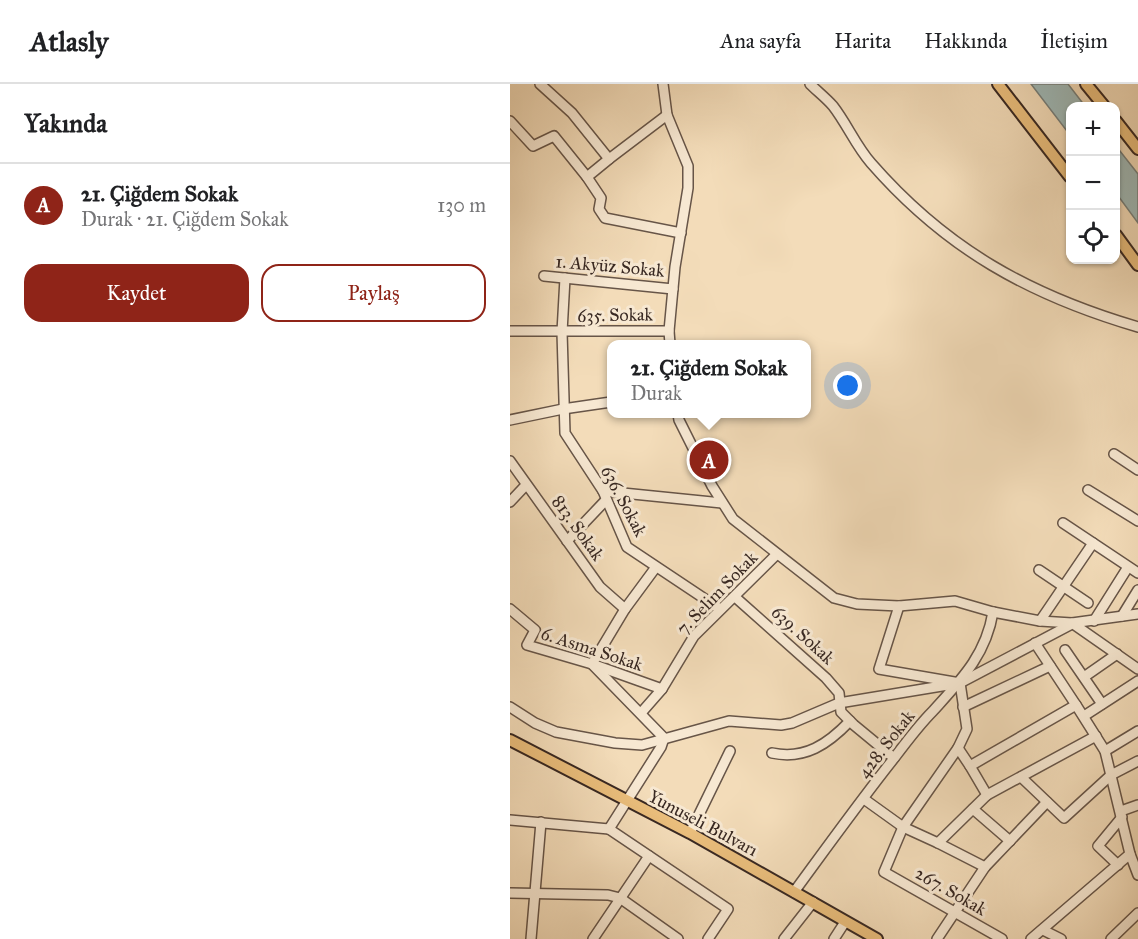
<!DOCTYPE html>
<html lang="tr">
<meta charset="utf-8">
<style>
:root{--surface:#fff;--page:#f2f2f2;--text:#202124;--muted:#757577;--line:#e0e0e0;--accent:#8f2418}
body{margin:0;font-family:"IM FELL Great Primer",serif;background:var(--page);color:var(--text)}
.controls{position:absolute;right:18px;top:18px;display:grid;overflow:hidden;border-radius:12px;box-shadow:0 2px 4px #0004}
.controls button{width:54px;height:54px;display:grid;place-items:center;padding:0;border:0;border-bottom:2px solid var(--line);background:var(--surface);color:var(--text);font:30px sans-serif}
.you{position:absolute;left:338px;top:302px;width:21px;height:21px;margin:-15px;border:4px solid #fff;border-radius:50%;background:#1a73e8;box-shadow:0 0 0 9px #1a73e833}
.badge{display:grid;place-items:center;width:39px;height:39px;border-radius:50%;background:var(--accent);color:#fff;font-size:20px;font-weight:700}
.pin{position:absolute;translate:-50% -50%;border:3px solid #fff;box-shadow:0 2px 6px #0006}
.popup{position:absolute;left:97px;top:256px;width:204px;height:78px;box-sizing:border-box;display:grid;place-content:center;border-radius:12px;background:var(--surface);filter:drop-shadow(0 2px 4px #0005);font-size:20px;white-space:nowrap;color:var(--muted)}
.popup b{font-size:22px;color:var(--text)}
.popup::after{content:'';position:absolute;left:50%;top:100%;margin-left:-12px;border:12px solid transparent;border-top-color:var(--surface)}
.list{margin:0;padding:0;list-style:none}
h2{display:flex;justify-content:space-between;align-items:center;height:78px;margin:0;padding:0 24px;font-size:26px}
h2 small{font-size:20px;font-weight:400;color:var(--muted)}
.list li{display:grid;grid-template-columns:39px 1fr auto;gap:18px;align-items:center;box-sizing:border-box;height:84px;padding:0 24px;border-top:2px solid var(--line)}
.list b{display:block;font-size:22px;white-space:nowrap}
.list p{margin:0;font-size:20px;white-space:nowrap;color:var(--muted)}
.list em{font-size:20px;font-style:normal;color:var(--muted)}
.actions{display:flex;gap:12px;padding:18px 24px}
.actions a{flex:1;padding:14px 0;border:2px solid var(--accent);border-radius:18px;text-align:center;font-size:21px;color:var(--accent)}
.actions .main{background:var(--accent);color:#fff}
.icon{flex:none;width:33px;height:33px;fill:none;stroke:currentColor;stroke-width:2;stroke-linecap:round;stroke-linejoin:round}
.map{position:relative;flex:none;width:628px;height:855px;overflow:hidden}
header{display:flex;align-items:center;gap:36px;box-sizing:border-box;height:84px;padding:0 30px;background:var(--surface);border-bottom:2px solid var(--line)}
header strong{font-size:28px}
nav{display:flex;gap:33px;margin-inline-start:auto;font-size:21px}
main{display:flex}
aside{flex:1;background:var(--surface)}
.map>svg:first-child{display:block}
.water{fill:#9eb9b8;stroke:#757f7c;stroke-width:1.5}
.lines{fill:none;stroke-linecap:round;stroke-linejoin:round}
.minor-casing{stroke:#675548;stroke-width:12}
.major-casing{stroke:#382822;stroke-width:14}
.minor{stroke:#f7e8d2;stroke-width:9}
.major{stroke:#eabe7c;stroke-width:10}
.labels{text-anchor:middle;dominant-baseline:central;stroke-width:6;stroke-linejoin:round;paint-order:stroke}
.street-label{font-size:18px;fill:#382822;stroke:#f7e8d2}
</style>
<header>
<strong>Atlasly</strong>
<nav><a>Ana sayfa</a><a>Harita</a><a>Hakkında</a><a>İletişim</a></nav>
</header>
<main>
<aside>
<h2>Yakında<small></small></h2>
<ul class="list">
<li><span class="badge">A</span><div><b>21. Çiğdem Sokak</b><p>Durak · 21. Çiğdem Sokak</p></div><em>130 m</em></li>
</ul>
<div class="actions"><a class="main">Kaydet</a><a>Paylaş</a></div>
</aside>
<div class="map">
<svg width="628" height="855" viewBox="0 0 628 855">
<rect width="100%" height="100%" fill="#f3dcb9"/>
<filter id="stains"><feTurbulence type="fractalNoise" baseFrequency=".00333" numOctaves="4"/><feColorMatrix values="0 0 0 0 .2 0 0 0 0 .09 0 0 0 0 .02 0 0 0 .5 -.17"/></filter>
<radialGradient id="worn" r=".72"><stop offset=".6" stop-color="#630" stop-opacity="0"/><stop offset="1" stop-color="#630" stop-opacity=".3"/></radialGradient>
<g class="water">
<polygon points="521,0 558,0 575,22 560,22 560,51"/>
<polygon points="606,62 628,90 628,139 606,109"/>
</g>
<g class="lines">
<g class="minor-casing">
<g id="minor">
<polyline points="30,0 62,29 99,75 157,31"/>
<polyline points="153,0 157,31 178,82 178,104 165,183 159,247 160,260"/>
<path d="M300,0c7,7 16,14 23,22 14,18 23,40 38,57 75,86 158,132 267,164"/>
<polyline points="0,37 23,62 44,52 77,93 91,114 89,125 95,134 171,149"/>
<polyline points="77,93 99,75"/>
<polyline points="34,192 163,205"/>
<polyline points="55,194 52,248 55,349 93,407 117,463 210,525"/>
<polyline points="0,247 159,247"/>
<polyline points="168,330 169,336 202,402 223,435 324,514 347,520 389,522 445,517 483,528 530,537 562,539 628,530"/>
<polyline points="0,336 53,325 101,318"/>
<polyline points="604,370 628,386"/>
<polyline points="0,377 90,503 115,525"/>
<polyline points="578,406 628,437"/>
<polyline points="93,407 212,419"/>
<polyline points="0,418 16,401"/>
<polyline points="553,439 628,489"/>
<polyline points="57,457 95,417"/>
<polyline points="146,483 115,525 82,580 154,654 151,663 99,745 218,825 198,855"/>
<polyline points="529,486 578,519"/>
<polyline points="225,513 316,594 329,609 331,628 344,641 384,674"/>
<polyline points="389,522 369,585 450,599 560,541"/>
<polyline points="0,525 25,546 17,561 82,580 152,605"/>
<polyline points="612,532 628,506"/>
<polyline points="530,537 583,459"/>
<polyline points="584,537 618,483"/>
<polyline points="562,539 628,585"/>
<polyline points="525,559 566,621"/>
<polyline points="555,566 592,620"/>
<polyline points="574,593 607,570"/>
<polyline points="0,623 25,639 46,648 105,659 132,661 219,637 271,641 282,639 329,619 450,599"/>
<polyline points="453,623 540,582"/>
<polyline points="131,629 152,605 184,552 267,470"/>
<polyline points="574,632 628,597"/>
<polyline points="448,664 457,645 450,599"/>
<polyline points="595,667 628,647"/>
<path d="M262,669c33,7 56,-9 78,-32"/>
<polyline points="460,682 477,711"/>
<polyline points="511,693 554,734 601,691 628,677"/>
<polyline points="354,715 393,743 428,759 475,783"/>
<polyline points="463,725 500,757"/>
<polyline points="611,727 628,721"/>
<polyline points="0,736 99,745"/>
<polyline points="180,749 220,667"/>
<polyline points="428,759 477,711 586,652"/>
<polyline points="620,770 628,791"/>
<polyline points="608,781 588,762 612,733"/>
<path d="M284,808c33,-45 66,-91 101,-135 12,-16 24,-32 38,-46 28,-31 53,-56 60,-99"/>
<polyline points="0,809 98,811 110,814 168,855"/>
<polyline points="533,846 551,855"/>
<polyline points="21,855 31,738"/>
<polyline points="83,855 139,772"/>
<polyline points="274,855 303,818"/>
<polyline points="324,855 335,838"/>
<polyline points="427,855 475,783 537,718"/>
<polyline points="492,855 374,788 393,743 448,664 460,682 566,621 595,667 620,770 521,855"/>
<polyline points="601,855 628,829"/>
</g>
</g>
<g class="major-casing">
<g id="major">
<polyline points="488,0 560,93"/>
<polyline points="576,0 594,22"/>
<polyline points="606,37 628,65"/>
<polyline points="606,151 628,181"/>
<polyline points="0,656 180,749 367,855"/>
</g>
</g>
<use href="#minor" class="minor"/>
<use href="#major" class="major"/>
</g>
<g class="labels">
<g class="street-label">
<text transform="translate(100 182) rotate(5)">1. Akyüz Sokak</text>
<text transform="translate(105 231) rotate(-1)">635. Sokak</text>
<text transform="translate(114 417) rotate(62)">636. Sokak</text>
<text transform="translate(68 444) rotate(54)">813. Sokak</text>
<text transform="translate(207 509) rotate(-46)">7. Selim Sokak</text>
<text transform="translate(293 551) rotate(42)">639. Sokak</text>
<text transform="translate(82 565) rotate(18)">6. Asma Sokak</text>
<text transform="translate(376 660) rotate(-52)">428. Sokak</text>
<text transform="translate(193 739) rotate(28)">Yunuseli Bulvarı</text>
<text transform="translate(441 807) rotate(30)">267. Sokak</text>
</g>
</g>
<rect width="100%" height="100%" filter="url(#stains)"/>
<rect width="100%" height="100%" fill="url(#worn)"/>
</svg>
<div class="controls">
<button>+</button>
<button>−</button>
<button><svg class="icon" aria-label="locate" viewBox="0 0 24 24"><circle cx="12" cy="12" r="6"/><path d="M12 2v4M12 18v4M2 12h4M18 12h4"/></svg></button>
</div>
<div class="you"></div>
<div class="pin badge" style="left:199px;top:376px">A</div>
<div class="popup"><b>21. Çiğdem Sokak</b>Durak</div>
</div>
</main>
